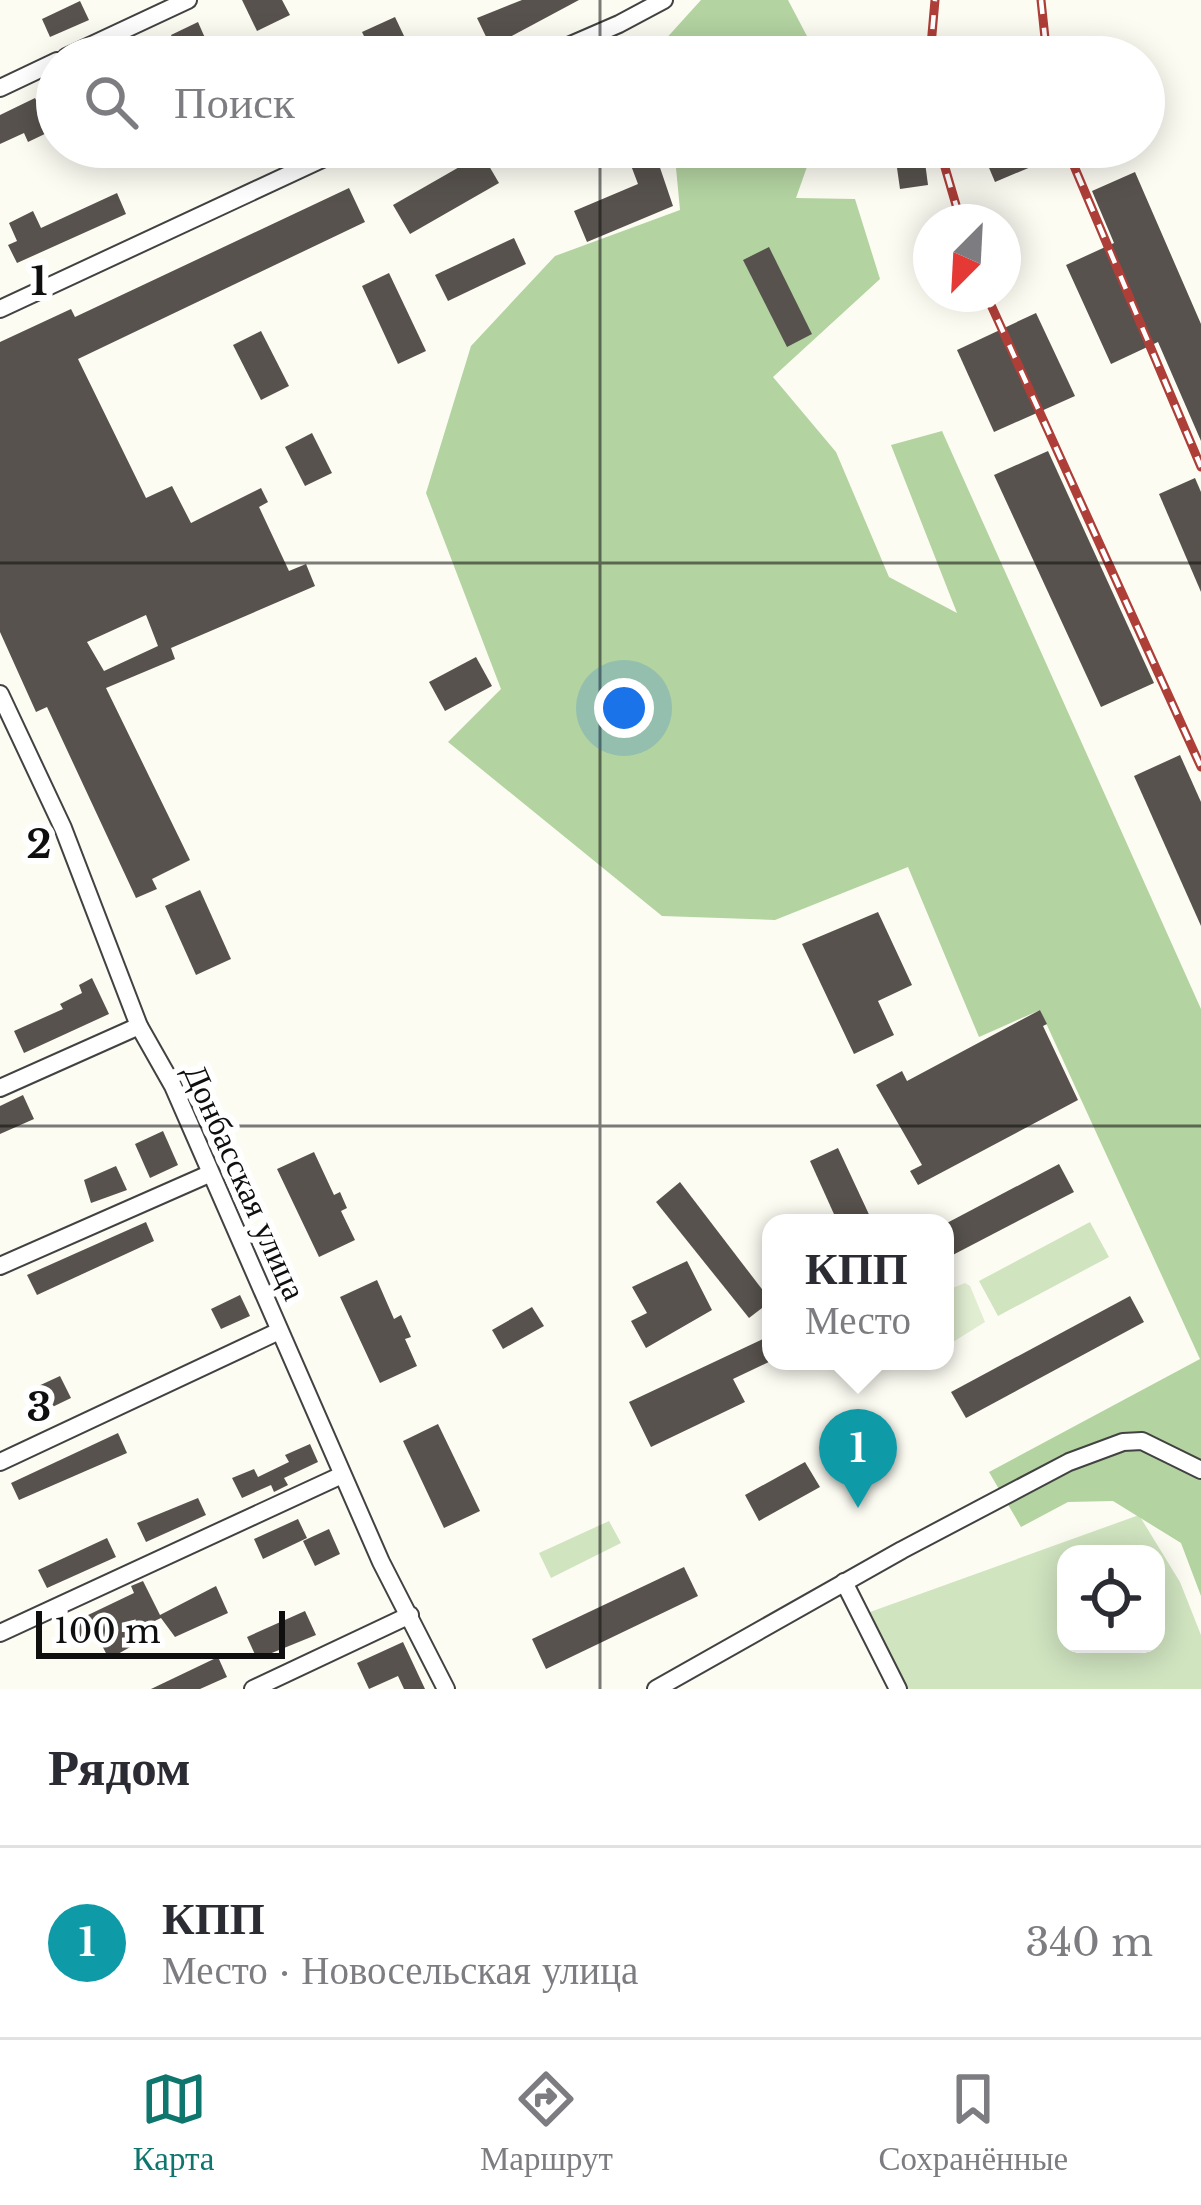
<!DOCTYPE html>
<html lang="ru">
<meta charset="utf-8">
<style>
:root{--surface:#fff;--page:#f2f2f3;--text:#2b2b33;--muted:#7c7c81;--line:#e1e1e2;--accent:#0f766e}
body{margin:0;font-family:"Libre Baskerville",serif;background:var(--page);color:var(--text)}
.controls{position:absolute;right:36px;bottom:36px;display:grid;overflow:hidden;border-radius:24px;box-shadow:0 6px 30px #0003}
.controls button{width:108px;height:108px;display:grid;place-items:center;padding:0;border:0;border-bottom:3px solid var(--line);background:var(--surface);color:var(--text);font:60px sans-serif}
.compass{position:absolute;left:913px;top:204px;width:108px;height:108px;border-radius:50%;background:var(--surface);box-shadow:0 6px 30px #0003;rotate:204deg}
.scale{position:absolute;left:36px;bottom:30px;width:249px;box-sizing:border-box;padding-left:12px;border:6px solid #0f0f0f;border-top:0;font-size:33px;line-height:42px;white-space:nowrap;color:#0f0f0f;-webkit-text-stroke:9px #fff;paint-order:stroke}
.you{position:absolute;left:624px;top:708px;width:42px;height:42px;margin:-30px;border:9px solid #fff;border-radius:50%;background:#1a73e8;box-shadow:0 0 0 18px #1a73e833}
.badge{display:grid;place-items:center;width:78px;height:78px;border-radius:50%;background:var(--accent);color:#fff;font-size:39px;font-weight:700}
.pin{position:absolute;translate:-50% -99px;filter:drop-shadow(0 3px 6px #0008)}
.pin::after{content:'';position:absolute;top:63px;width:42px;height:36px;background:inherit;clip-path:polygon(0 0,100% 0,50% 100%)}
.popup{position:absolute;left:762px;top:1214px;width:192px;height:156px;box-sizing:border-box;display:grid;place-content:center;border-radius:24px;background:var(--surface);filter:drop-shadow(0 3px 9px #0005);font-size:39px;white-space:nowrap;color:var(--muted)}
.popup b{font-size:45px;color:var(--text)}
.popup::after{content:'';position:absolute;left:50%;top:100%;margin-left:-24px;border:24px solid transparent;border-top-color:var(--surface)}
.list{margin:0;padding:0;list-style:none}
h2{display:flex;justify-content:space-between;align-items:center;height:156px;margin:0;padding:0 48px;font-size:51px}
h2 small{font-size:39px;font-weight:400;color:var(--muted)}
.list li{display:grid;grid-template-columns:78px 1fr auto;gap:36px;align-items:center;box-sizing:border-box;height:192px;padding:0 48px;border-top:3px solid var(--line)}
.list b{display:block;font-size:45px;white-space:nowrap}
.list p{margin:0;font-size:39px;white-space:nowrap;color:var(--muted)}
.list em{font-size:39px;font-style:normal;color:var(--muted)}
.icon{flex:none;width:66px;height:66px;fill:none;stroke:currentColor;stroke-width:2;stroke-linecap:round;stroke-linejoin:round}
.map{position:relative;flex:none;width:1201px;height:1689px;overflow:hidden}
.search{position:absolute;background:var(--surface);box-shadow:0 6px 30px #0003;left:36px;right:36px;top:36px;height:132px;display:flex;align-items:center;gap:30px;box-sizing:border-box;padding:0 42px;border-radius:66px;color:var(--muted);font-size:45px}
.sheet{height:348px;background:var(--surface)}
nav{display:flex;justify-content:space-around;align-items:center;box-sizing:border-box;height:168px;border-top:3px solid var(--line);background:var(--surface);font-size:33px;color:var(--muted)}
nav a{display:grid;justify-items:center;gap:6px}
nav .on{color:var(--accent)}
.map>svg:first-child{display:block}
.green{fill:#d0e4c0;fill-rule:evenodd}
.forest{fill:#b3d3a1}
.pitch{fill:#e0edd1}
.building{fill:#57524d;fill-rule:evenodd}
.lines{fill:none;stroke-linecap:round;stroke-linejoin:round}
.minor-casing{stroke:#424242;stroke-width:20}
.minor{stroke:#fff;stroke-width:16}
.rail-casing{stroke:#ae3e38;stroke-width:9}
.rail{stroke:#fff;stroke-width:4.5;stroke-dasharray:14;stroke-linecap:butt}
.grid{fill:none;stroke:#0f0f0f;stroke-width:3;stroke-opacity:0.55}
.labels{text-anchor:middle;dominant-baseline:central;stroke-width:12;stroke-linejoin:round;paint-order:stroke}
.street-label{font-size:33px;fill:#0f0f0f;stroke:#fff}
.grid-label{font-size:39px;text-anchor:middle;font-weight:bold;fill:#0f0f0f;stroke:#fff;stroke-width:12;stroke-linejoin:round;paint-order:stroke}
</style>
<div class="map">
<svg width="1201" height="1689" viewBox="0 0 1201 1689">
<rect width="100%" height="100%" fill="#fdfcf3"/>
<g class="green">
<polygon points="1090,1222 1109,1257 998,1316 979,1281"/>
<path d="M1139,1515l41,67 21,53v54h-294l-37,-77zM1066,1554h90v90h-90z"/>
<polygon points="609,1521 621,1543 551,1578 539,1553"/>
</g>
<g class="forest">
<polygon points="701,0 788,0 818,57 664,57 663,42"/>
<polygon points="674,147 814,147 796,198 855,199 880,279 773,377 836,452 889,577 957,613 891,445 942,431 1201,1009 1201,1596 1181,1543 1113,1501 1068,1502 1021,1527 989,1472 1200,1359 1040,1010 979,1037 908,867 775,920 662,916 448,742 501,689 426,493 471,346 555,256 680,210"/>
</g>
<polygon class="pitch" points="965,1283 970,1286 985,1322 945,1347 945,1291"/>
<g class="building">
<polygon points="242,0 282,0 290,15 257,31"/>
<polygon points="522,0 579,0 491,47 477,18"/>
<polygon points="80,1 89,20 50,37 42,19"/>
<polygon points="395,17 414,57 374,57 362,32"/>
<polygon points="198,22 209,47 181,57 171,35"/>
<polygon points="35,98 51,131 28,142 24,133 0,144 0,115"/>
<polygon points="624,147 653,147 673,206 587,242 574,211 638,184"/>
<polygon points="894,147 923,147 928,185 900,189"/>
<polygon points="1004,147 1039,147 1045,161 995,182 984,156"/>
<polygon points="482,154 499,183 410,234 393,205"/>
<polygon points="1135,172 1201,324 1201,441 1158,342 1111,364 1066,265 1114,243 1092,191"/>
<path d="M349,188l16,34 -287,137 68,139 26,-12 19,37 70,-35 7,14 -9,5 30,64 17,-7 9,22 -144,62 4,11 -69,29 84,172 -38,19 5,10 -21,9 -89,-191 -11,5 -36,-80v-290l71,-33 4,8zM146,615l12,31 -54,25 -17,-29z"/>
<polygon points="117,193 126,214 17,263 8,245 17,241 9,223 33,211 41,228"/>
<polygon points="514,238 526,264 448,301 435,275"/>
<polygon points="769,247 812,334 787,347 743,260"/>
<polygon points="389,273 426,351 398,364 362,286"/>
<polygon points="1036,313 1075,396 994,432 957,350"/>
<polygon points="261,331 289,386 261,400 233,345"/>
<polygon points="312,433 332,473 305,486 285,447"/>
<polygon points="1048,451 1154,683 1101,707 994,475"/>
<polygon points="1195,478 1201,492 1201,592 1159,494"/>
<polygon points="476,657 492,686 445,711 429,682"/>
<polygon points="1180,755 1201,802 1201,926 1134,776"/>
<polygon points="200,890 231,959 196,975 165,906"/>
<polygon points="878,912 912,985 878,1001 894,1035 854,1054 802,944"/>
<polygon points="92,978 109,1014 24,1053 14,1031 63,1009 60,1004 82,993 79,985"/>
<polygon points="1040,1010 1047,1024 1043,1026 1078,1100 918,1185 910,1171 922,1165 876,1085 902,1071 907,1081"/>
<polygon points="23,1095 34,1119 0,1134 0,1106"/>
<polygon points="163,1131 178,1165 150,1178 135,1144"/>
<polygon points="838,1148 873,1223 838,1223 810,1161"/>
<polygon points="314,1152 334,1195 340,1192 347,1208 341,1211 355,1240 319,1257 277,1169"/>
<polygon points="1059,1164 1074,1192 945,1259 945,1224"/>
<polygon points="116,1166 127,1190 91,1203 84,1180"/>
<polygon points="680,1182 771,1301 749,1318 656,1202"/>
<polygon points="146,1222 154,1241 37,1295 27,1275"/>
<polygon points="687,1261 712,1310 646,1348 631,1321 647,1313 632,1287"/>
<polygon points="377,1280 394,1319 401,1315 411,1337 405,1339 417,1366 380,1383 340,1297"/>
<polygon points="240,1295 250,1316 221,1329 211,1309"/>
<polygon points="1130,1296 1144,1322 966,1418 951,1392"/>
<polygon points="532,1307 544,1326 503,1349 492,1330"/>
<polygon points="763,1339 767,1347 771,1345 771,1361 733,1379 745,1402 651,1447 629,1402"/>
<polygon points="60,1376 71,1398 44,1411 34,1388"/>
<polygon points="438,1424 480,1511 444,1528 403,1441"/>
<polygon points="118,1433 127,1453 19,1500 11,1483"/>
<polygon points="310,1444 318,1462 284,1478 288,1485 274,1492 271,1485 242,1498 232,1478 254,1469 258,1477 289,1462 285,1455"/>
<polygon points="805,1462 820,1487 759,1521 745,1495"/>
<polygon points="198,1498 206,1515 146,1542 137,1523"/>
<polygon points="298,1519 307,1538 263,1559 254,1539"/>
<polygon points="329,1529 340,1554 315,1566 303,1541"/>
<polygon points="107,1538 116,1557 47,1588 38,1570"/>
<polygon points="684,1567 698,1596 546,1669 532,1639"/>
<polygon points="143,1581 160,1615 216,1586 228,1613 175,1637 161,1618 127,1634 132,1646 109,1659 95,1632 73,1643 65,1626 134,1593 131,1586"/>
<polygon points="305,1611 316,1635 257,1659 247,1637"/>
<polygon points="403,1642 425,1689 404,1689 398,1676 369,1689 357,1663"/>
<polygon points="218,1657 227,1677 200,1689 151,1689"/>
</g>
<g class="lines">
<g class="minor-casing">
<g id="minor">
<polyline points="66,57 188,0"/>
<polyline points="543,57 619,24 664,0"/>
<polyline points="0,88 57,61"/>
<polyline points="0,309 348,147"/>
<polyline points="0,694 63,828 139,1026 173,1086 381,1562 446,1689"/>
<polyline points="0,1088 139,1026"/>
<polyline points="0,1266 209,1174"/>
<polyline points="0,1462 277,1332"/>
<polyline points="844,1582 898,1689"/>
<polyline points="0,1633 342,1475"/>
<polyline points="253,1689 410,1615"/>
<polyline points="656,1689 902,1550 1069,1462 1123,1442 1142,1441 1201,1470"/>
</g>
</g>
<use href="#minor" class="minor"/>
<g class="rail-casing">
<g id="rail">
<polyline points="1041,0 1047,57"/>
<polyline points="930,57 935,0"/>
<polyline points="939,147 961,222"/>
<polyline points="1066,147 1201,467"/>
<polyline points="986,294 1201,767"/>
</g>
</g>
<use href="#rail" class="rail"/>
</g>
<path class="grid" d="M600,0v57M600,147v1542M0,563h1201M0,1126h1201"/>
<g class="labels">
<g class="street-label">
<text transform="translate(245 1182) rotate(66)">Донбасская улица</text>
</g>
</g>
<g class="grid-label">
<text x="39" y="295">1</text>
<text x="39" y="858">2</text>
<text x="39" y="1421">3</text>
</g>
</svg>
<div class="controls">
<button><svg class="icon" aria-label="locate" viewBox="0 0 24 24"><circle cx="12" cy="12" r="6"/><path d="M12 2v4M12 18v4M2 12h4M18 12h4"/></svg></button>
</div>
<svg class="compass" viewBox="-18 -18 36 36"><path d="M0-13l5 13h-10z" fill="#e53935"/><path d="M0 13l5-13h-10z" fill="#7c7c81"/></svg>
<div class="scale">100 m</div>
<div class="you"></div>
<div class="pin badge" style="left:858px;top:1508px;background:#0f9aa8">1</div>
<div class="popup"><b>КПП</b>Место</div>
<div class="search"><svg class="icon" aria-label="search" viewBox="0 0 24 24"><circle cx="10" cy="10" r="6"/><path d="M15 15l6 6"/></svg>Поиск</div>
</div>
<section class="sheet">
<h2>Рядом<small></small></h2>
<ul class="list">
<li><span class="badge" style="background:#0f9aa8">1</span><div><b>КПП</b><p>Место · Новосельская улица</p></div><em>340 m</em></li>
</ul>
</section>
<nav>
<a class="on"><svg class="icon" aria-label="map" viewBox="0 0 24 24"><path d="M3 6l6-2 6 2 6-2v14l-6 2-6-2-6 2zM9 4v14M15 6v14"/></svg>Карта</a>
<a><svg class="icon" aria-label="directions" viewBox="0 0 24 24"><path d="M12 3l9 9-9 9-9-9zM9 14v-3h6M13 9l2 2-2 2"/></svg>Маршрут</a>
<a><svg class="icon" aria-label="saved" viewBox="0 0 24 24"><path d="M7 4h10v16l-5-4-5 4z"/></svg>Сохранённые</a>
</nav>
